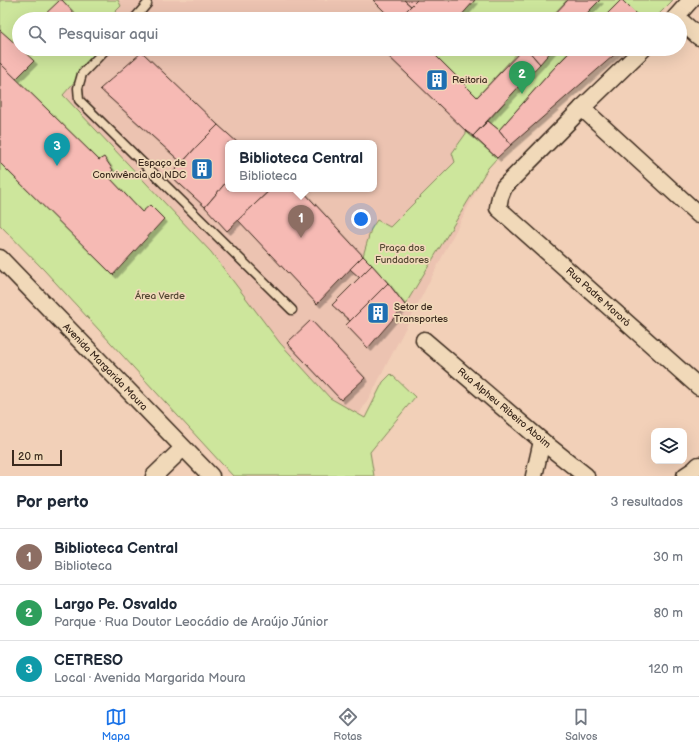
<!DOCTYPE html>
<html lang="pt">
<meta charset="utf-8">
<style>
:root{--surface:#fff;--page:#f2f2f3;--text:#1f2937;--muted:#747a83;--line:#e0e1e3;--accent:#1a73e8}
body{margin:0;font-family:"Balsamiq Sans",sans-serif;background:var(--page);color:var(--text)}
.controls{position:absolute;right:12px;bottom:12px;display:grid;overflow:hidden;border-radius:8px;box-shadow:0 4px 16px #0002}
.controls button{width:36px;height:36px;display:grid;place-items:center;padding:0;border:0;border-bottom:1px solid var(--line);background:var(--surface);color:var(--text);font:20px sans-serif}
.scale{position:absolute;left:12px;bottom:10px;width:50px;box-sizing:border-box;padding-left:4px;border:2px solid #3b2a1e;border-top:0;font-size:11px;line-height:14px;white-space:nowrap;color:#3b2a1e;-webkit-text-stroke:3px #f1d9b9;paint-order:stroke}
.you{position:absolute;left:361px;top:219px;width:14px;height:14px;margin:-10px;border:3px solid #fff;border-radius:50%;background:#1a73e8;box-shadow:0 0 0 6px #1a73e833}
.badge{display:grid;place-items:center;width:26px;height:26px;border-radius:50%;background:var(--accent);color:#fff;font-size:13px;font-weight:700}
.pin{position:absolute;translate:-50% -33px;filter:drop-shadow(0 1px 2px #0008)}
.pin::after{content:'';position:absolute;top:21px;width:14px;height:12px;background:inherit;clip-path:polygon(0 0,100% 0,50% 100%)}
.popup{position:absolute;left:225px;top:140px;width:152px;height:52px;box-sizing:border-box;display:grid;place-content:center;border-radius:8px;background:var(--surface);filter:drop-shadow(0 1px 3px #0005);font-size:13px;white-space:nowrap;color:var(--muted)}
.popup b{font-size:15px;color:var(--text)}
.popup::after{content:'';position:absolute;left:50%;top:100%;margin-left:-8px;border:8px solid transparent;border-top-color:var(--surface)}
.list{margin:0;padding:0;list-style:none}
h2{display:flex;justify-content:space-between;align-items:center;height:52px;margin:0;padding:0 16px;font-size:17px}
h2 small{font-size:13px;font-weight:400;color:var(--muted)}
.list li{display:grid;grid-template-columns:26px 1fr auto;gap:12px;align-items:center;box-sizing:border-box;height:56px;padding:0 16px;border-top:1px solid var(--line)}
.list b{display:block;font-size:15px;white-space:nowrap}
.list p{margin:0;font-size:13px;white-space:nowrap;color:var(--muted)}
.list em{font-size:13px;font-style:normal;color:var(--muted)}
.icon{flex:none;width:22px;height:22px;fill:none;stroke:currentColor;stroke-width:2;stroke-linecap:round;stroke-linejoin:round}
.map{position:relative;flex:none;width:699px;height:476px;overflow:hidden}
.search{position:absolute;background:var(--surface);box-shadow:0 4px 16px #0002;left:12px;right:12px;top:12px;height:44px;display:flex;align-items:center;gap:10px;box-sizing:border-box;padding:0 14px;border-radius:22px;color:var(--muted);font-size:15px}
.sheet{height:220px;background:var(--surface)}
nav{display:flex;justify-content:space-around;align-items:center;box-sizing:border-box;height:56px;border-top:1px solid var(--line);background:var(--surface);font-size:11px;color:var(--muted)}
nav a{display:grid;justify-items:center;gap:2px}
nav .on{color:var(--accent)}
.map>svg:first-child{display:block}
.built{fill:#ecc3b1;fill-rule:evenodd}
.green{fill:#cde69c;stroke:#84885d}
.building{fill:#f6bab4;stroke:#3b2a1e;filter:url(#shadow)}
.lines{fill:none;stroke-linecap:round;stroke-linejoin:round}
.service-casing{stroke:#3b2a1e;stroke-width:11}
.minor-casing{stroke:#3b2a1e;stroke-width:19}
.service{stroke:#f1d9b9;stroke-width:8}
.minor{stroke:#f1d9b9;stroke-width:16}
.labels{text-anchor:middle;dominant-baseline:central;stroke-width:3.5;stroke-linejoin:round;paint-order:stroke}
.poi-label{font-size:10px;fill:#3b2a1e;stroke:#f1d9b9;text-anchor:start}
.park-label{font-size:10px;fill:#514631;stroke:#f1d9b9}
.street-label{font-size:10px;fill:#3b2a1e;stroke:#f1d9b9}
</style>
<div class="map">
<svg width="699" height="476" viewBox="0 0 699 476">
<defs>
<filter id="shadow"><feDropShadow dx="3.5" dy="3.5" stdDeviation="0" flood-color="#0004"/></filter>
</defs>
<rect width="100%" height="100%" fill="#f2d0b8"/>
<filter id="ink" filterUnits="userSpaceOnUse"><feTurbulence type="fractalNoise" baseFrequency=".025" numOctaves="2"/><feDisplacementMap in="SourceGraphic" scale="8" xChannelSelector="R" yChannelSelector="G"/><feConvolveMatrix kernelMatrix="1 2 1 2 8 2 1 2 1" color-interpolation-filters="sRGB"/></filter>
<g filter="url(#ink)">
<path class="built" d="M0,0h673l-19,19h-635v30h602l-110,96 -14,13 -9,10 -114,221 -51,87h-90l-189,-206 -44,-45zM228,143h146v46h-146z"/>
<g class="green">
<polygon points="0,0 118,0 121,6 110,17 112,19 19,19 19,49 103,49 63,95 211,252 280,343 330,398 365,418 383,382 391,374 415,397 370,452 374,476 233,476 44,270 0,225"/>
<polygon points="475,0 567,0 549,19 458,19"/>
<polygon points="600,0 621,0 602,19 581,19"/>
<polygon points="622,0 673,0 654,19 641,19"/>
<polygon points="431,49 521,49 477,97 430,50"/>
<polygon points="553,49 572,49 555,67 499,130 488,121"/>
<polygon points="467,132 497,158 488,168 405,305 388,283 363,256 371,229 377,220 390,227 455,162 452,153"/>
</g>
<g class="building">
<polygon points="60,0 62,0 77,16 74,19 42,19 41,18"/>
<polygon points="373,0 404,0 411,6 398,19 392,19"/>
<polygon points="404,0 417,0 411,6"/>
<polygon points="417,0 475,0 458,19 398,19"/>
<polygon points="568,0 600,0 581,19 550,19"/>
<polygon points="621,0 622,0 641,19 602,19"/>
<polygon points="0,30 19,47 19,49 21,49 34,61 16,79 0,63"/>
<polygon points="381,49 431,49 430,50 477,97 523,49 527,49 540,64 473,136 467,132"/>
<polygon points="527,49 553,49 540,64"/>
<polygon points="573,49 621,49 511,145 499,130 555,67"/>
<polygon points="142,52 218,125 198,145 182,163 100,89"/>
<polygon points="0,63 99,160 104,157 113,170 108,176 142,212 150,205 164,219 113,275 0,163"/>
<polygon points="488,121 499,130 511,145 497,158 473,136"/>
<polygon points="218,125 238,143 228,143 228,180 205,207 170,175 182,163 198,145"/>
<polygon points="228,180 228,189 271,189 227,231 205,207"/>
<polygon points="271,189 301,189 363,256 317,304 238,220"/>
<polygon points="363,256 372,265 360,278 350,269"/>
<polygon points="372,265 388,283 350,321 332,305"/>
<polygon points="388,283 405,305 368,348 346,325"/>
<polygon points="311,320 365,378 341,400 287,343"/>
</g>
<g class="lines">
<g class="service-casing">
<g id="service">
<polyline points="134,19 147,4"/>
<polyline points="106,49 82,74 78,88 79,100 292,310"/>
</g>
</g>
<g class="minor-casing">
<g id="minor">
<polyline points="674,19 691,0"/>
<polyline points="680,20 699,37"/>
<polyline points="643,49 582,108 504,187 500,197 498,208 699,387"/>
<polyline points="582,108 699,215"/>
<polyline points="0,258 211,476"/>
<polyline points="424,340 542,441 586,476"/>
<polyline points="154,476 183,448"/>
<polyline points="534,476 542,441"/>
<polyline points="685,476 694,470 699,465"/>
</g>
</g>
<use href="#service" class="service"/>
<use href="#minor" class="minor"/>
</g>
</g>
<defs>
<g id="building-square" transform="scale(1.15)"><rect x="-9" y="-9" width="18" height="18" rx="4" fill="#1f6fb2" stroke="#f1d9b9"/><path d="M-4-6H4V6H1V3H-1V6H-4ZM-2.5-4.3h1.7v1.8h-1.7ZM.8-4.3h1.7v1.8H.8ZM-2.5-1h1.7V.8h-1.7ZM.8-1h1.7V.8H.8Z" fill="#fff"/></g>
</defs>
<g fill-rule="evenodd">
<use href="#building-square" x="437" y="80"/>
<use href="#building-square" x="202" y="169"/>
<use href="#building-square" x="378" y="313"/>
</g>
<g class="labels">
<g class="poi-label">
<text x="452" y="80">Reitoria</text>
<text x="186" y="163" text-anchor="end">Espaço de<tspan x="186" dy="12">Convivência do NDC</tspan></text>
<text x="394" y="307">Setor de<tspan x="394" dy="12">Transportes</tspan></text>
</g>
<g class="park-label">
<text x="402" y="248">Praça dos<tspan x="402" dy="12">Fundadores</tspan></text>
<text x="160" y="296">Área Verde</text>
</g>
<g class="street-label">
<text transform="translate(598 297) rotate(42)">Rua Padre Mororó</text>
<text transform="translate(105 367) rotate(46)">Avenida Margarida Moura</text>
<text transform="translate(504 408) rotate(40)">Rua Alpheu Ribeiro Aboim</text>
</g>
</g>
</svg>
<div class="controls">
<button><svg class="icon" aria-label="layers" viewBox="0 0 24 24"><path d="M12 4l9 5-9 5-9-5zM3 14l9 5 9-5"/></svg></button>
</div>
<div class="scale">20 m</div>
<div class="you"></div>
<div class="pin badge" style="left:301px;top:238px;background:#8d6e63">1</div>
<div class="popup"><b>Biblioteca Central</b>Biblioteca</div>
<div class="pin badge" style="left:522px;top:94px;background:#2e9e5b">2</div>
<div class="pin badge" style="left:57px;top:166px;background:#0f9aa8">3</div>
<div class="search"><svg class="icon" aria-label="search" viewBox="0 0 24 24"><circle cx="10" cy="10" r="6"/><path d="M15 15l6 6"/></svg>Pesquisar aqui</div>
</div>
<section class="sheet">
<h2>Por perto<small>3 resultados</small></h2>
<ul class="list">
<li><span class="badge" style="background:#8d6e63">1</span><div><b>Biblioteca Central</b><p>Biblioteca</p></div><em>30 m</em></li>
<li><span class="badge" style="background:#2e9e5b">2</span><div><b>Largo Pe. Osvaldo</b><p>Parque · Rua Doutor Leocádio de Araújo Júnior</p></div><em>80 m</em></li>
<li><span class="badge" style="background:#0f9aa8">3</span><div><b>CETRESO</b><p>Local · Avenida Margarida Moura</p></div><em>120 m</em></li>
</ul>
</section>
<nav>
<a class="on"><svg class="icon" aria-label="map" viewBox="0 0 24 24"><path d="M3 6l6-2 6 2 6-2v14l-6 2-6-2-6 2zM9 4v14M15 6v14"/></svg>Mapa</a>
<a><svg class="icon" aria-label="directions" viewBox="0 0 24 24"><path d="M12 3l9 9-9 9-9-9zM9 14v-3h6M13 9l2 2-2 2"/></svg>Rotas</a>
<a><svg class="icon" aria-label="saved" viewBox="0 0 24 24"><path d="M7 4h10v16l-5-4-5 4z"/></svg>Salvos</a>
</nav>
